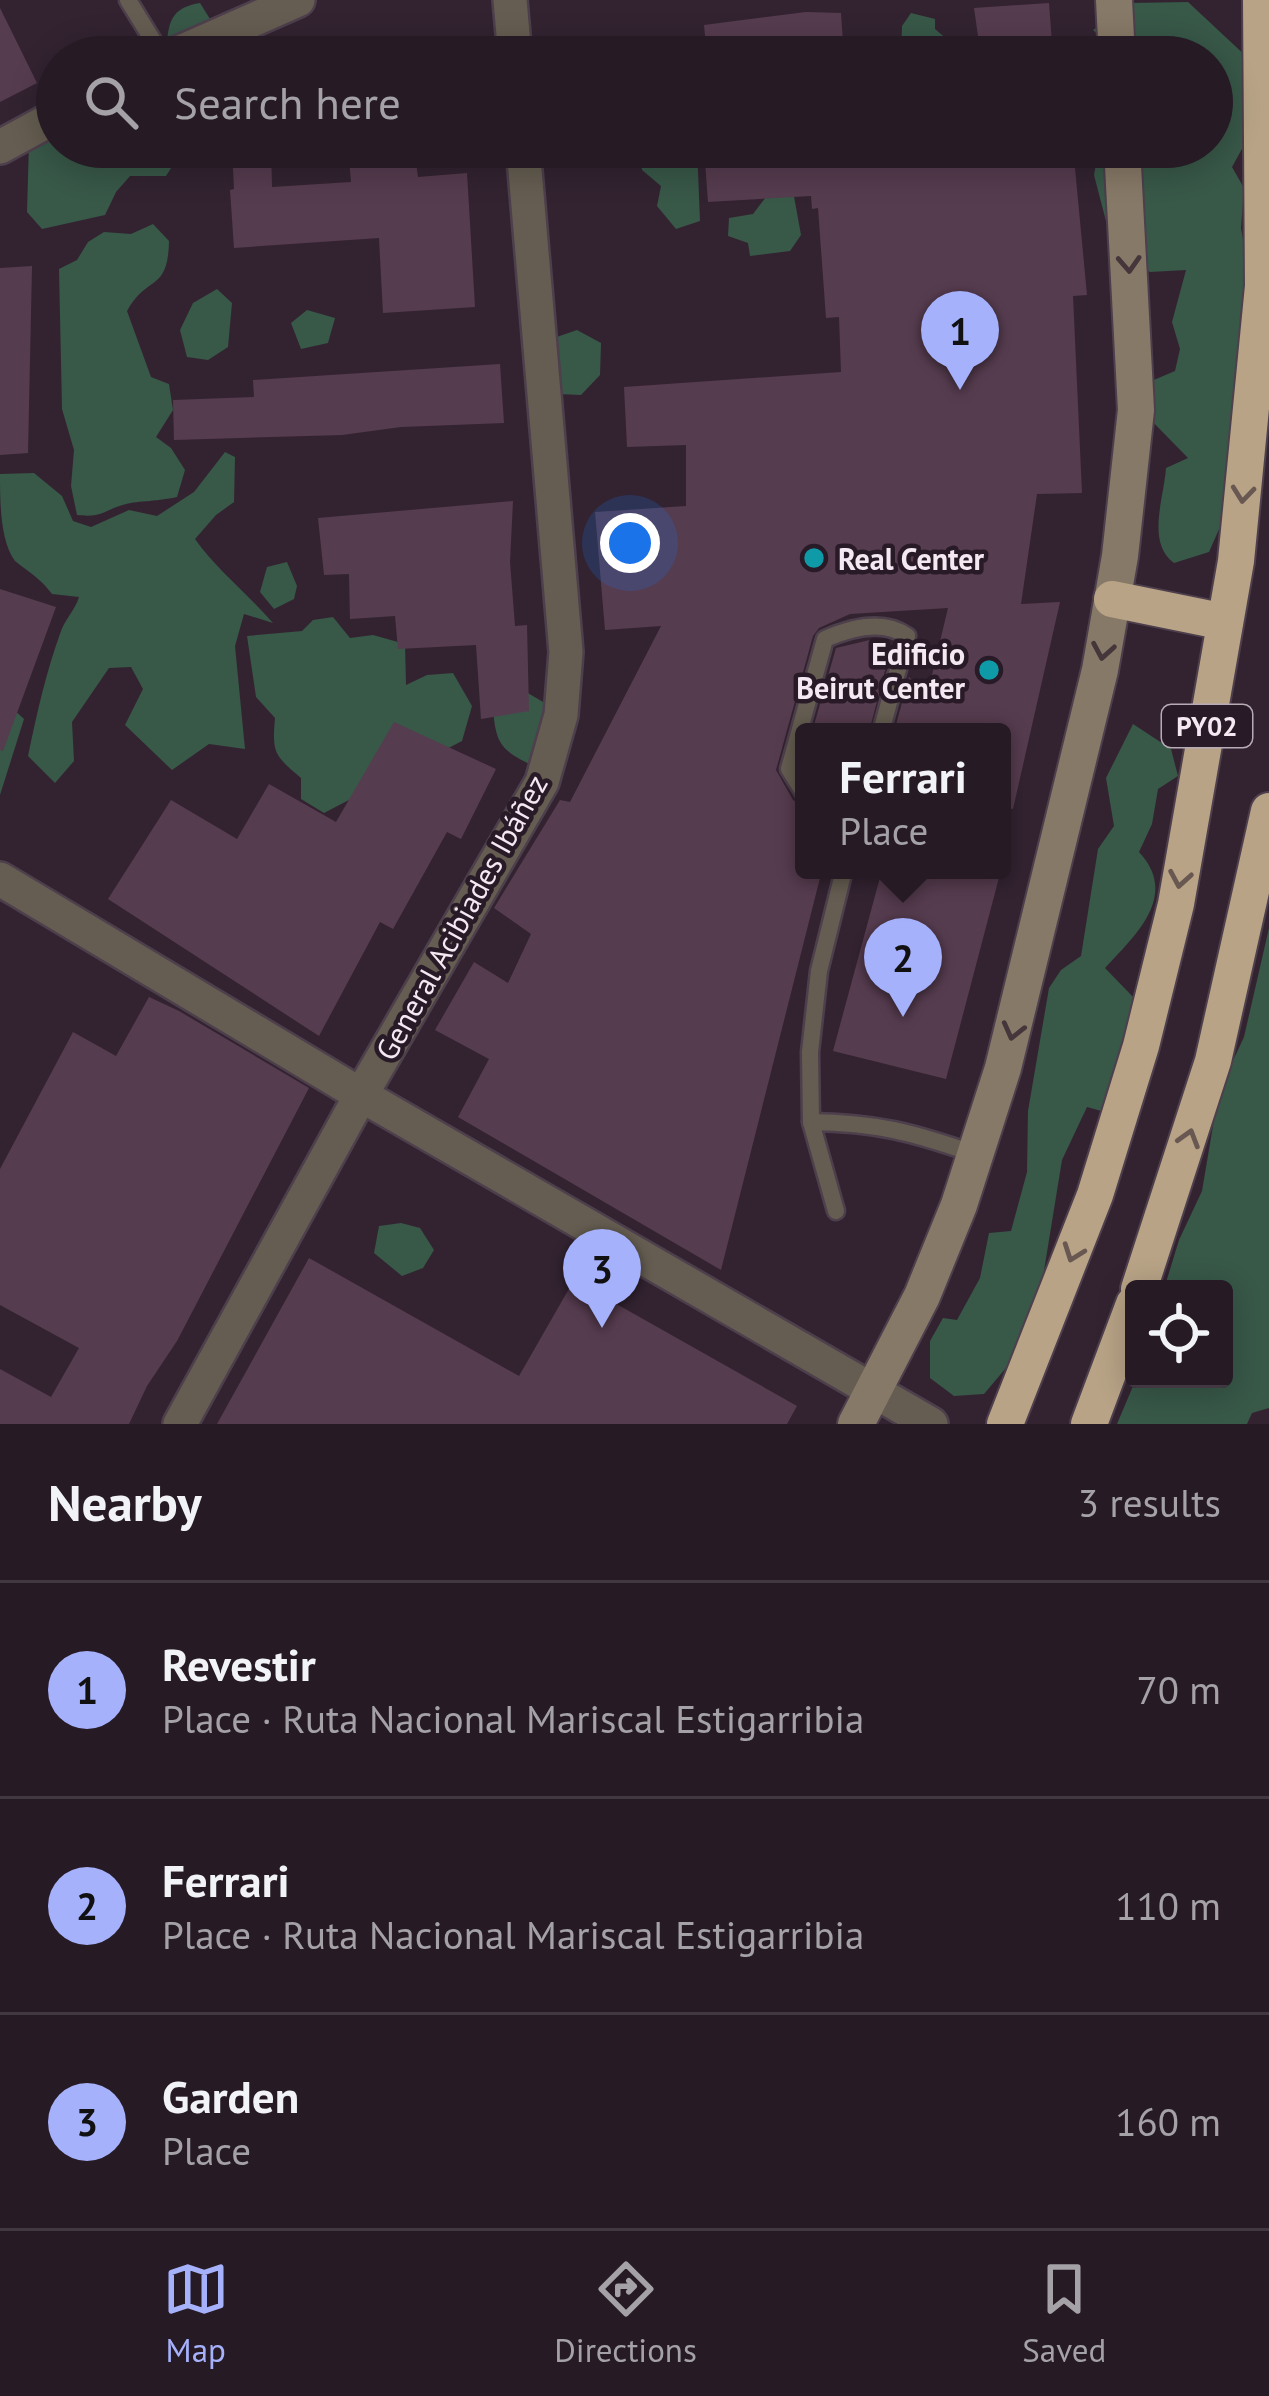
<!DOCTYPE html>
<meta charset="utf-8">
<style>
:root{--surface:#261a25;--page:#322732;--text:#f1f3f6;--muted:#a4a1a7;--line:#423842;--accent:#a6b1fc}
body{margin:0;font-family:"PT Sans",sans-serif;background:var(--page);color:var(--text)}
.controls{position:absolute;right:36px;bottom:36px;display:grid;overflow:hidden;border-radius:12px;box-shadow:0 6px 30px #0003}
.controls button{width:108px;height:108px;display:grid;place-items:center;padding:0;border:0;border-bottom:3px solid var(--line);background:var(--surface);color:var(--text);font:60px sans-serif}
.you{position:absolute;left:630px;top:543px;width:42px;height:42px;margin:-30px;border:9px solid #fff;border-radius:50%;background:#1a73e8;box-shadow:0 0 0 18px #1a73e833}
.badge{display:grid;place-items:center;width:78px;height:78px;border-radius:50%;background:var(--accent);color:#111;font-size:39px;font-weight:700}
.pin{position:absolute;translate:-50% -99px;filter:drop-shadow(0 3px 6px #0008)}
.pin::after{content:'';position:absolute;top:63px;width:42px;height:36px;background:inherit;clip-path:polygon(0 0,100% 0,50% 100%)}
.popup{position:absolute;left:795px;top:723px;width:216px;height:156px;box-sizing:border-box;display:grid;place-content:center;border-radius:12px;background:var(--surface);filter:drop-shadow(0 3px 9px #0005);font-size:39px;white-space:nowrap;color:var(--muted)}
.popup b{font-size:45px;color:var(--text)}
.popup::after{content:'';position:absolute;left:50%;top:100%;margin-left:-24px;border:24px solid transparent;border-top-color:var(--surface)}
.list{margin:0;padding:0;list-style:none}
h2{display:flex;justify-content:space-between;align-items:center;height:156px;margin:0;padding:0 48px;font-size:51px}
h2 small{font-size:39px;font-weight:400;color:var(--muted)}
.list li{display:grid;grid-template-columns:78px 1fr auto;gap:36px;align-items:center;box-sizing:border-box;height:216px;padding:0 48px;border-top:3px solid var(--line)}
.list b{display:block;font-size:45px;white-space:nowrap}
.list p{margin:0;font-size:39px;white-space:nowrap;color:var(--muted)}
.list em{font-size:39px;font-style:normal;color:var(--muted)}
.icon{flex:none;width:66px;height:66px;fill:none;stroke:currentColor;stroke-width:2;stroke-linecap:round;stroke-linejoin:round}
.map{position:relative;flex:none;width:1269px;height:1424px;overflow:hidden}
.search{position:absolute;background:var(--surface);box-shadow:0 6px 30px #0003;left:36px;right:36px;top:36px;height:132px;display:flex;align-items:center;gap:30px;box-sizing:border-box;padding:0 42px;border-radius:66px;color:var(--muted);font-size:45px}
.sheet{height:804px;background:var(--surface)}
nav{display:flex;justify-content:space-around;align-items:center;box-sizing:border-box;height:168px;border-top:3px solid var(--line);background:var(--surface);font-size:33px;color:var(--muted)}
nav a{display:grid;justify-items:center;gap:6px}
nav .on{color:var(--accent)}
.map>svg:first-child{display:block}
.green{fill:#385848}
.building{fill:#563c4f}
.lines{fill:none;stroke-linecap:round;stroke-linejoin:round}
.lane-casing{stroke:#4e3f4c;stroke-width:21}
.street-casing{stroke:#4e3f4c;stroke-width:38}
.secondary-casing{stroke:#4e3f4c;stroke-width:40}
.highway-casing{stroke:#4e3f4c;stroke-width:40}
.lane{stroke:#655d51;stroke-width:16}
.street{stroke:#655d51;stroke-width:33}
.secondary{stroke:#877967;stroke-width:36}
.highway{stroke:#b8a386;stroke-width:36}
.oneway{stroke:#44363a}
.oneway2{stroke:#695852}
.culture-dot{fill:#0f9aa8;stroke:#281a27;stroke-width:4.5}
.labels{text-anchor:middle;dominant-baseline:central;stroke-width:9;stroke-linejoin:round;paint-order:stroke}
.shield{fill:#281a27;stroke:#b7abb6;stroke-width:3}
.shield-label{font-size:27px;font-weight:bold;fill:#f4e9f3}
.poi-label{font-size:30px;font-weight:bold;fill:#f4e9f3;stroke:#281a27;text-anchor:start}
.street-label{font-size:30px;fill:#f4e9f3;stroke:#281a27}
</style>
<div class="map">
<svg width="1269" height="1424" viewBox="0 0 1269 1424">
<rect width="100%" height="100%" fill="#332331"/>
<g class="green">
<path d="M1188,2l60,56 1,78 -17,31 12,21 -3,40 11,63 -28,227 -15,34 -35,11c-28,-20 -10,-65 -8,-95l22,-10 -42,-43 3,-33 26,-11 5,-22 -8,-27 14,-52 -36,2 -37,-24 -19,-73 5,-28h113v-90h-90l-29,-27 38,-27z"/>
<path d="M200,3l15,24 -48,14c2,-24 9,-34 33,-38z"/>
<polygon points="911,13 935,19 935,29 949,41 933,57 901,57 902,26"/>
<polygon points="57,126 57,147 173,147 182,151 166,176 130,176 116,192 105,215 42,229 27,212 29,143"/>
<polygon points="638,147 697,147 700,221 676,229 657,206 661,186 642,170"/>
<polygon points="772,189 793,191 801,235 790,251 750,256 748,243 728,236 729,218 753,214"/>
<path d="M153,224l16,17c-1,52 -22,33 -42,70l24,66 18,7 4,26 -17,27 15,11 14,22 -8,27c-16,4 -40,4 -51,7 -23,6 -22,14 -49,11l-6,-29 3,-36 -12,-41 -3,-140 18,-9 11,-18 16,-10 27,2z"/>
<polygon points="217,289 232,303 228,347 208,360 187,357 180,330 193,303"/>
<polygon points="307,310 335,318 328,343 301,349 291,323"/>
<polygon points="577,330 601,343 600,375 581,395 558,394 548,340"/>
<path d="M225,452l10,5 -1,45 -18,13 -21,24c22,31 53,55 78,84l-29,-9 -9,32 10,103 -36,-5 -37,26 -47,-45 18,-36 -12,-22 -22,1 -37,54 2,39 -19,22 -27,-27c9,-43 18,-84 33,-125 5,-13 14,-21 18,-34l-27,-3c-12,-16 -22,-21 -37,-33 -15,-20 -15,-60 -15,-87l34,-1 28,23 11,25 18,6 38,-17 28,6 37,-24z"/>
<polygon points="287,562 297,586 294,599 274,609 260,592 267,567"/>
<path d="M333,617l17,21 23,-3 32,9 1,41 21,-10 26,-2 19,33 -10,35 -138,72 -23,-14v-21c-27,-23 -29,-25 -26,-60l-19,-21 -9,-61 55,-5 11,-11z"/>
<path d="M526,692l24,14 -14,61c-34,-16 -40,-21 -43,-58z"/>
<polygon points="0,697 24,719 0,795"/>
<path d="M1133,724l38,25 7,27 -20,13 -6,35 -13,28c40,43 -2,82 -34,116l30,31 -15,68 -15,45 -18,-5 -25,53 -19,117 -21,72 -38,45 -30,2 -24,-18v-37l13,-23 14,2 23,-42 9,-45 22,-2 16,-59 1,-61 21,-123 12,-18 20,-14 17,-107 16,-23 -8,-48z"/>
<polygon points="1269,928 1269,1408 1252,1413 1247,1424 1117,1424 1136,1379 1224,1379 1224,1289 1164,1289 1179,1240 1202,1191 1216,1108 1223,1082 1244,1037"/>
<polygon points="401,1223 420,1228 434,1250 423,1268 402,1276 374,1253 379,1226"/>
</g>
<g class="building">
<polygon points="1049,3 1053,57 981,57 974,8"/>
<polygon points="0,8 37,83 0,102"/>
<polygon points="806,12 841,13 844,57 707,57 704,25"/>
<polygon points="232,147 271,147 272,187 351,182 348,147 414,147 418,177 467,173 475,307 383,313 379,238 234,248 230,190 234,189"/>
<polygon points="704,147 1073,147 1087,295 1073,296 1082,493 1037,494 1021,604 1060,602 1013,809 1002,807 1002,732 894,732 909,677 927,696 948,608 850,614 819,628 813,636 776,770 793,800 804,806 804,870 822,870 721,1270 458,1117 489,1059 435,1030 474,962 508,983 531,934 494,908 560,800 570,802 661,626 605,630 595,512 686,506 686,445 627,447 624,387 841,372 839,317 826,318 818,208 812,209 811,196 708,202"/>
<polygon points="32,266 28,453 0,455 0,268"/>
<polygon points="500,364 504,423 401,427 342,435 174,440 173,400 254,397 253,380"/>
<polygon points="513,501 510,562 515,626 527,625 529,711 481,719 476,645 398,649 395,616 350,619 349,574 324,575 318,518"/>
<polygon points="0,589 56,607 3,751 0,750"/>
<polygon points="874,639 889,655 869,732 812,732 836,648"/>
<polygon points="394,722 496,769 461,839 447,832 393,929 380,922 319,1036 108,899 171,800 237,839 269,784 336,822"/>
<polygon points="882,870 1001,870 946,1079 833,1051"/>
<polygon points="149,997 179,1011 309,1088 177,1341 147,1386 129,1424 0,1424 0,1369 51,1397 79,1348 0,1305 0,1169 73,1032 116,1056"/>
<polygon points="309,1258 519,1376 574,1280 797,1406 787,1424 217,1424"/>
</g>
<g class="lines">
<g class="lane-casing">
<g id="lane">
<polyline points="128,0 163,57"/>
<path d="M804,793l-15,-24 36,-130c25,-11 58,-20 82,-3l-26,96"/>
<polyline points="811,1122 810,1052 819,971 844,870"/>
<path d="M836,1211l-25,-89c67,1 100,10 164,32"/>
</g>
</g>
<g class="street-casing">
<g id="street">
<polyline points="510,0 515,57"/>
<polyline points="169,57 298,0"/>
<polyline points="0,147 57,116"/>
<polyline points="0,879 361,1095 931,1424"/>
<polyline points="180,1424 361,1095 542,782 561,715 566,652 523,147"/>
</g>
</g>
<g class="secondary-casing">
<g id="secondary">
<polyline points="1114,0 1117,57"/>
<polyline points="856,1424 922,1296 959,1205 1003,1068 1100,670 1120,556 1136,410 1122,147"/>
</g>
</g>
<g class="highway-casing">
<g id="highway">
<polyline points="1112,599 1225,622"/>
<polyline points="1139,1289 1213,1061 1269,811"/>
<polyline points="1005,1424 1095,1195 1141,1046 1176,904 1236,561 1263,286 1261,0"/>
<polyline points="1089,1424 1134,1304"/>
</g>
</g>
<use href="#lane" class="lane"/>
<use href="#street" class="street"/>
<use href="#secondary" class="secondary"/>
<use href="#highway" class="highway"/>
</g>
<defs><path id="oneway-chevron" d="M-2-3.5L2.5 0L-2 3.5" fill="none" stroke-width="1.6" stroke-linecap="round" stroke-linejoin="round" transform="scale(3)"/></defs>
<g class="oneway">
<use href="#oneway-chevron" transform="translate(1129 264) rotate(87)"/>
<use href="#oneway-chevron" transform="translate(1103 651) rotate(100)"/>
<use href="#oneway-chevron" transform="translate(1013 1031) rotate(104)"/>
</g>
<g class="oneway2">
<use href="#oneway-chevron" transform="translate(1243 494) rotate(96)"/>
<use href="#oneway-chevron" transform="translate(1180 879) rotate(100)"/>
<use href="#oneway-chevron" transform="translate(1189 1138) rotate(-73)"/>
<use href="#oneway-chevron" transform="translate(1073 1253) rotate(110)"/>
</g>
<g class="culture-dot">
<circle cx="814" cy="558" r="12"/>
<circle cx="989" cy="670" r="12"/>
</g>
<g class="labels">
<rect class="shield" x="1162" y="705" width="90" height="42" rx="9"/>
<g class="shield-label">
<text x="1207" y="726">PY02</text>
</g>
<g class="poi-label">
<text x="838" y="558">Real Center</text>
<text x="965" y="653" text-anchor="end">Edificio<tspan x="965" dy="34">Beirut Center</tspan></text>
</g>
<g class="street-label">
<text transform="translate(461 917) rotate(-61)">General Acibiades Ibáñez</text>
</g>
</g>
</svg>
<div class="controls">
<button><svg class="icon" aria-label="locate" viewBox="0 0 24 24"><circle cx="12" cy="12" r="6"/><path d="M12 2v4M12 18v4M2 12h4M18 12h4"/></svg></button>
</div>
<div class="you"></div>
<div class="pin badge" style="left:960px;top:390px">1</div>
<div class="pin badge" style="left:903px;top:1017px">2</div>
<div class="popup"><b>Ferrari</b>Place</div>
<div class="pin badge" style="left:602px;top:1328px">3</div>
<div class="search"><svg class="icon" aria-label="search" viewBox="0 0 24 24"><circle cx="10" cy="10" r="6"/><path d="M15 15l6 6"/></svg>Search here</div>
</div>
<section class="sheet">
<h2>Nearby<small>3 results</small></h2>
<ul class="list">
<li><span class="badge">1</span><div><b>Revestir</b><p>Place · Ruta Nacional Mariscal Estigarribia</p></div><em>70 m</em></li>
<li><span class="badge">2</span><div><b>Ferrari</b><p>Place · Ruta Nacional Mariscal Estigarribia</p></div><em>110 m</em></li>
<li><span class="badge">3</span><div><b>Garden</b><p>Place</p></div><em>160 m</em></li>
</ul>
</section>
<nav>
<a class="on"><svg class="icon" aria-label="map" viewBox="0 0 24 24"><path d="M3 6l6-2 6 2 6-2v14l-6 2-6-2-6 2zM9 4v14M15 6v14"/></svg>Map</a>
<a><svg class="icon" aria-label="directions" viewBox="0 0 24 24"><path d="M12 3l9 9-9 9-9-9zM9 14v-3h6M13 9l2 2-2 2"/></svg>Directions</a>
<a><svg class="icon" aria-label="saved" viewBox="0 0 24 24"><path d="M7 4h10v16l-5-4-5 4z"/></svg>Saved</a>
</nav>
